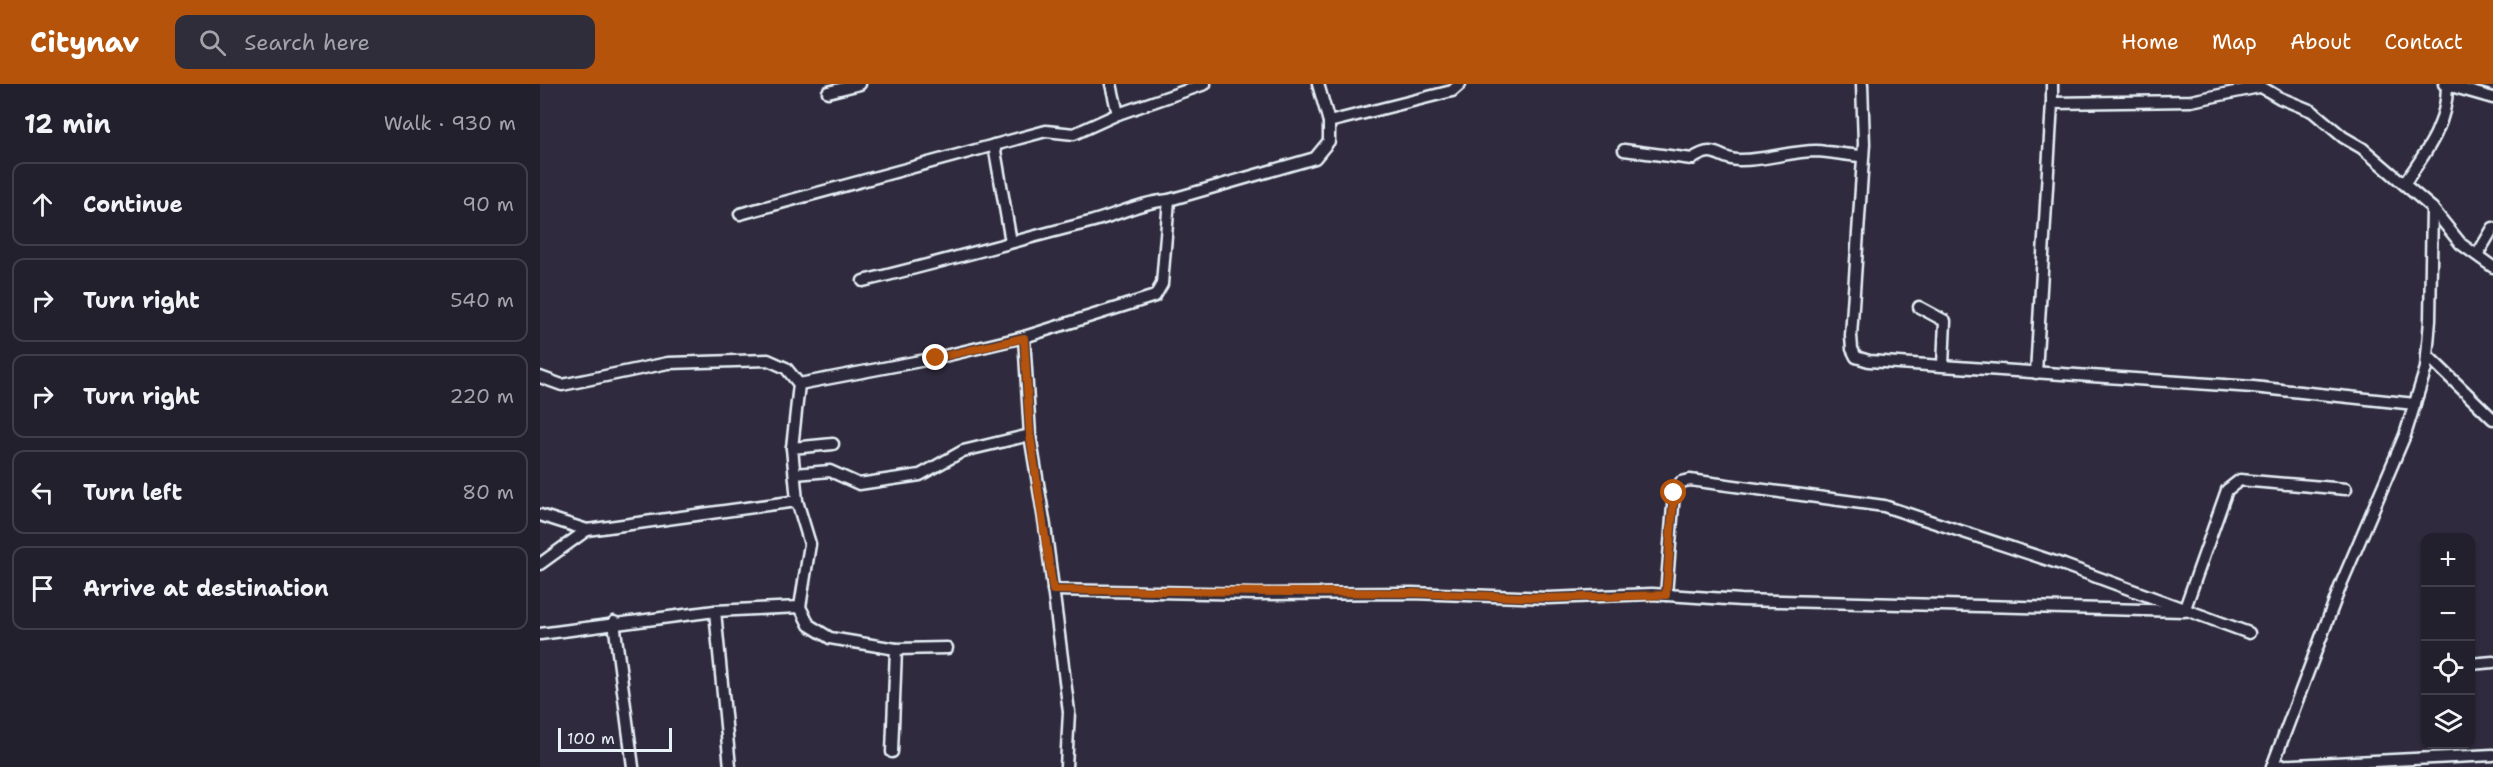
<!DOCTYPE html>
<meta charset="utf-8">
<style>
:root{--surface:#23202e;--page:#2f2d3a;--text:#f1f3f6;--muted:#a3a3aa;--line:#403e4a;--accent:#b45309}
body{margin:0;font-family:"Shantell Sans",sans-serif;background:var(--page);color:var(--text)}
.controls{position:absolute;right:18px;bottom:18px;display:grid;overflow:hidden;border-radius:12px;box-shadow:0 2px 4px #0004}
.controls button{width:54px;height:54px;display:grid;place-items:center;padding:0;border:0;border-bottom:2px solid var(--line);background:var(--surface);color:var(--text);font:30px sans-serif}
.scale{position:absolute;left:18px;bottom:15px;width:114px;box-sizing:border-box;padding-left:6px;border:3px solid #e8f1f8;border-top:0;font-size:16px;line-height:21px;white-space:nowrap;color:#e8f1f8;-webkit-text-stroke:4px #2f2a3d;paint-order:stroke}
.stop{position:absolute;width:18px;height:18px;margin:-14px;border:4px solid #b45309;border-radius:50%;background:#fff}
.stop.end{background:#b45309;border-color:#fff;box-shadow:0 2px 6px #0008}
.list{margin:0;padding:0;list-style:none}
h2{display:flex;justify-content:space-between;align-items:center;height:78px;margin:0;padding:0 24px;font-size:26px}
h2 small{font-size:20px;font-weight:400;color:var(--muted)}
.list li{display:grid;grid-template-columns:39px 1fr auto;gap:18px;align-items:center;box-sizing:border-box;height:84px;margin:0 12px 12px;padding:0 12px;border:2px solid var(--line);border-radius:12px}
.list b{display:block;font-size:22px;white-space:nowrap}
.list em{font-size:20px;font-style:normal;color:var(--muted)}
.icon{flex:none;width:33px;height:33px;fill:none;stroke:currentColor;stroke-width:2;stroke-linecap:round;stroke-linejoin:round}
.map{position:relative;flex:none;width:1953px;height:683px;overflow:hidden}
header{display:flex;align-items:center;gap:36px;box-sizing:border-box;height:84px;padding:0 30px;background:var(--accent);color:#fff}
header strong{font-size:28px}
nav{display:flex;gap:33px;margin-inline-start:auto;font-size:21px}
.search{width:420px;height:54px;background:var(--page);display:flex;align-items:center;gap:15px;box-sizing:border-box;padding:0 21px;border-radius:12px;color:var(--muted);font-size:22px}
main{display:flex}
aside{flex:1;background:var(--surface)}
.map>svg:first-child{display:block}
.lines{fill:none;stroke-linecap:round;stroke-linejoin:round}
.minor-casing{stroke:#e8f1f8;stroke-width:15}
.minor{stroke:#2f2a3d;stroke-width:10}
.route{stroke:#b45309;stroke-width:8}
</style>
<header>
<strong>Citynav</strong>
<div class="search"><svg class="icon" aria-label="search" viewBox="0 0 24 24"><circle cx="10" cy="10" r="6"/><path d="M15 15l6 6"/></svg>Search here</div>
<nav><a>Home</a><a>Map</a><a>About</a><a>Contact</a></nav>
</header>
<main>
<aside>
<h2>12 min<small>Walk · 930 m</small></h2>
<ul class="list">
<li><svg class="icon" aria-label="ahead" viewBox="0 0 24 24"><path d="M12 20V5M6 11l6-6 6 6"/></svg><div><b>Continue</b></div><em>90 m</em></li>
<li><svg class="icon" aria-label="right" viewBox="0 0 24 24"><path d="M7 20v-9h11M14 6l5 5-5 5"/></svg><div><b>Turn right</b></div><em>540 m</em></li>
<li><svg class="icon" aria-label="right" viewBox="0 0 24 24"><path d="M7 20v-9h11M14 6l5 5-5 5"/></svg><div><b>Turn right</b></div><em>220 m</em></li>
<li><svg class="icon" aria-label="left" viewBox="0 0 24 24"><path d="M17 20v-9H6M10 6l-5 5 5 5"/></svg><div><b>Turn left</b></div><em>80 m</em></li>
<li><svg class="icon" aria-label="arrive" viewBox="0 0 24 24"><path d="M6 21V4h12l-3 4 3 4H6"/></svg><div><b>Arrive at destination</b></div></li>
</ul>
</aside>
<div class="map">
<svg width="1953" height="683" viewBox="0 0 1953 683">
<rect width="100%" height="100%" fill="#2f2a3d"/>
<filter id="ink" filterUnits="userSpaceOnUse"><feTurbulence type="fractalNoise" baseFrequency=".0167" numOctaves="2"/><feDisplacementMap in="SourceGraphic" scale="12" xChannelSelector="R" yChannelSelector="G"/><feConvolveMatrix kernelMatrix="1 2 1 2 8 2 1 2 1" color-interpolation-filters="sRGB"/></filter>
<g filter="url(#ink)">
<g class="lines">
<g class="minor-casing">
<g id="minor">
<polyline points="571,0 578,30"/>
<polyline points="1322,0 1324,60 1311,252 1312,265 1316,273 1329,277 1713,303 1875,320"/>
<polyline points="1716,0 1740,14 1772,27 1803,53 1822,64 1892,124 1921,160 1953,183"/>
<polyline points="1904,0 1953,14"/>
<polyline points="288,8 320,0"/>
<polyline points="1512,19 1512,0"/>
<polyline points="789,38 912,7 920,0"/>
<polyline points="454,61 471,158"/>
<path d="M1084,66l68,9c24,-16 25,0 46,1 27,1 52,-9 78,-9 15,1 31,4 46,5"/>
<path d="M1864,100c22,-32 43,-58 43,-98"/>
<polyline points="200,130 506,47 534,50 578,30 665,0"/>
<polyline points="1937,171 1953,144"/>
<path d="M323,197c76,-18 151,-40 227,-59 27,-7 51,-20 79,-22l146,-42 14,-17v-19l-11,-38"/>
<polyline points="1379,223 1405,237 1403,281"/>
<polyline points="484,253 490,351 505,442 529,628 526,683"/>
<polyline points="1887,271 1953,335"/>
<polyline points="1496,289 1512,19 1651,17 1719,3"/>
<polyline points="0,293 22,301 128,279 228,276 246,284 259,300 252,364"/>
<polyline points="259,300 396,274 484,253 615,212 622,200 629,116"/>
<polyline points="255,390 290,387 319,400 380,391 423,367 490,351"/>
<polyline points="257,417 252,364 293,360"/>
<polyline points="0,431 47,446 257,417 270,460 260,523 175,527 190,683"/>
<polyline points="0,480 47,446"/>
<polyline points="513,506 717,510 872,509 1008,514 1112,510 1201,516 1644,527 1687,406 1700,396 1806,405"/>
<polyline points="1126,511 1134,409 1141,398 1150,396 1344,422 1524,481 1709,549"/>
<polyline points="260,523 269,541 290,554 356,565 352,668"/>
<polyline points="74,538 93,683"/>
<polyline points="0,550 175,527"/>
<polyline points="356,565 407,564"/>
<polyline points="1930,580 1953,578"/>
<polyline points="1732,682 1953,671"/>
<polyline points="1732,683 1802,498 1865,351 1886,284 1890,236 1892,124"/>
</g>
</g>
<use href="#minor" class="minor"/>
</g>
</g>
<g class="lines" filter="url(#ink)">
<polyline class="route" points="396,274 484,254 490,351 513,506 872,509 1008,514 1126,511 1134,409"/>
</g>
</svg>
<div class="controls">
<button>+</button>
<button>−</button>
<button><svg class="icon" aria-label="locate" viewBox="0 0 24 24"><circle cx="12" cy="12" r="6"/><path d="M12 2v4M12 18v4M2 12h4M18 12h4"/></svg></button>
<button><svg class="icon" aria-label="layers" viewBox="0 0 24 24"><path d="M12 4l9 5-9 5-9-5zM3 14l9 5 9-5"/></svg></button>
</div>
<div class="scale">100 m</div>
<div class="stop" style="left:1134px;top:409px"></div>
<div class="stop end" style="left:396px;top:274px"></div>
</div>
</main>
